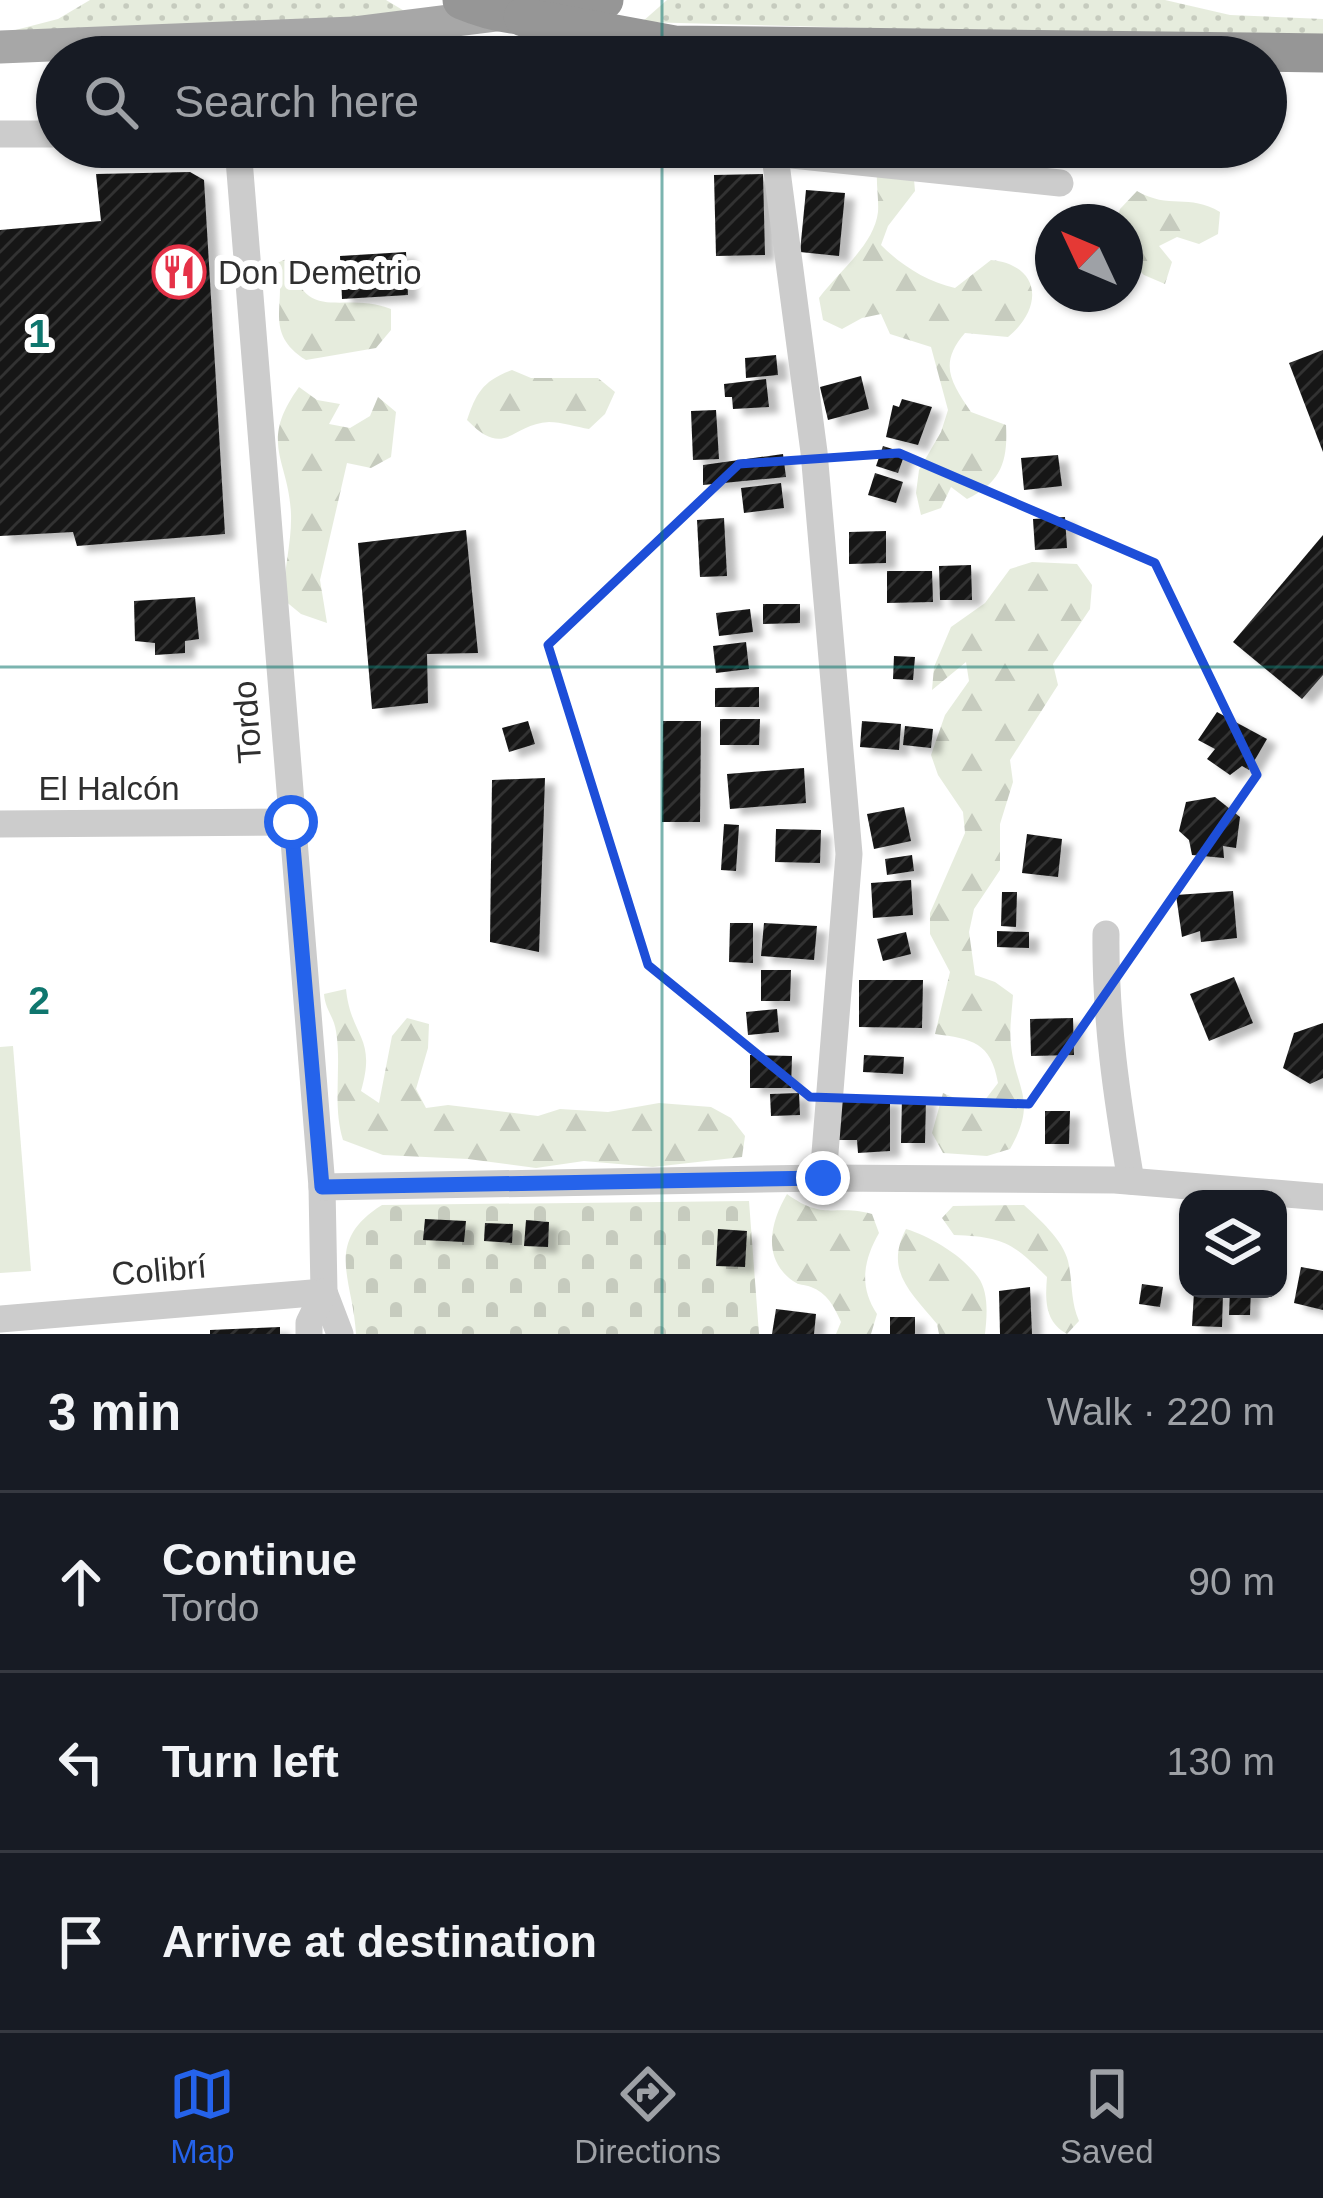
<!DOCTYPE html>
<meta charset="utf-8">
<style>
:root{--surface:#171b24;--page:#242831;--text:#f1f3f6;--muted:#9ea1a6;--line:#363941;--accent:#2563eb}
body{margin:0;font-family:Helvetica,sans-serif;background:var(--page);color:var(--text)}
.controls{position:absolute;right:36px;bottom:36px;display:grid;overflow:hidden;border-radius:24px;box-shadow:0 3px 9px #0004}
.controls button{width:108px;height:108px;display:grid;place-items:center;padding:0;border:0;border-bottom:3px solid var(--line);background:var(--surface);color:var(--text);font:60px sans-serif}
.compass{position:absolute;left:1035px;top:204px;width:108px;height:108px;border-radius:50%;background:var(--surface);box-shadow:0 3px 9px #0004;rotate:314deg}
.stop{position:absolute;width:36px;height:36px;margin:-27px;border:9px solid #2563eb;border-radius:50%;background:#fff}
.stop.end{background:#2563eb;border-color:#fff;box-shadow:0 3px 12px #0008}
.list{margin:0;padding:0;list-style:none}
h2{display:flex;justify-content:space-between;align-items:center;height:156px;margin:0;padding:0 48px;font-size:51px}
h2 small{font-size:39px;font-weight:400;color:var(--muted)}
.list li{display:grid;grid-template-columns:78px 1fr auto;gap:36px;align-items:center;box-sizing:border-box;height:180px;padding:0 48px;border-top:3px solid var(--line)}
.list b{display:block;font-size:45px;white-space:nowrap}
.list p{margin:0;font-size:39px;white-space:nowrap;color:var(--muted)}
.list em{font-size:39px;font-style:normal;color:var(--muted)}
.icon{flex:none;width:66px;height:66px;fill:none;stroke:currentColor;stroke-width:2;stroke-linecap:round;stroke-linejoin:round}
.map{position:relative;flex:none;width:1323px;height:1334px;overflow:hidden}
.search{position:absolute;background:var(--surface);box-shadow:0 3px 9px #0004;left:36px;right:36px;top:36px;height:132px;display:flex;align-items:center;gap:30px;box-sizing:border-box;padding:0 42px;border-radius:66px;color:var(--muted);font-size:45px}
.sheet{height:696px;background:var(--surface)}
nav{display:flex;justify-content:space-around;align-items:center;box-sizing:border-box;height:168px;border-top:3px solid var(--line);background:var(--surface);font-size:33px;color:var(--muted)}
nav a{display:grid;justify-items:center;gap:6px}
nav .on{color:var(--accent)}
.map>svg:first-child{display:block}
.grass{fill:url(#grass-dots)}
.forest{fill:url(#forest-firs)}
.cemetery{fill:url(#cemetery-stones)}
.pitch{fill:#e6ecdd}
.building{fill:url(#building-hatch);filter:url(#shadow)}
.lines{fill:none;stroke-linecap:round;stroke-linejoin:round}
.minor{stroke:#ccc;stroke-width:27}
.major{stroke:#a7a7a7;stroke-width:33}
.highway{stroke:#969696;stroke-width:39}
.route{stroke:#2563eb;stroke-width:15}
.marked{fill:none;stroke:#1d4ed8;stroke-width:9;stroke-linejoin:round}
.grid{fill:none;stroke:#0f766e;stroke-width:3;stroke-opacity:0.55}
.labels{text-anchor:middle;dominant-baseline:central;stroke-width:12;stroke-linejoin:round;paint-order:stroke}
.poi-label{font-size:33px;fill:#2f2f2f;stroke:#fff;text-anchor:start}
.street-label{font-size:33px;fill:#2f2f2f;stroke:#fff}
.grid-label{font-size:39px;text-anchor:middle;font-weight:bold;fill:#0f766e;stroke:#fff;stroke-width:12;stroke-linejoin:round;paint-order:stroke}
</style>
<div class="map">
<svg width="1323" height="1334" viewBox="0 0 1323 1334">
<defs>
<pattern id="grass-dots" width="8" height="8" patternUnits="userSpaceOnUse" patternTransform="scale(3)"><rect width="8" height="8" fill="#e6ecdd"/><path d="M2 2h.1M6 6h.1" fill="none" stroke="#c6cbbe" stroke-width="1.8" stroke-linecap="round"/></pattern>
<pattern id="forest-firs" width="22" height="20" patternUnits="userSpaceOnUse" patternTransform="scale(3)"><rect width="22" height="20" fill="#e6ecdd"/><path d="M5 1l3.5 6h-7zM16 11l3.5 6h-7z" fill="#c6cbbe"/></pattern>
<pattern id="cemetery-stones" width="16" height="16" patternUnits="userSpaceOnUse" patternTransform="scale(3)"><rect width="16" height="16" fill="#e6ecdd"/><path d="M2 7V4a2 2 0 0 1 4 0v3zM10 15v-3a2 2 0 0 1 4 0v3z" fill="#c6cbbe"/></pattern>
<pattern id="building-hatch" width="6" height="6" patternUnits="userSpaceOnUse" patternTransform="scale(3)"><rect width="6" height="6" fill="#161616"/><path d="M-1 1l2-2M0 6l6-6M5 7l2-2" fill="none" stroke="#303030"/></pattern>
<filter id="shadow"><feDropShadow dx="10" dy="6" stdDeviation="3" flood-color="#0004"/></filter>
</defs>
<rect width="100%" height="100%" fill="#fff"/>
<g class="grass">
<polygon points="90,0 386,0 426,24 0,34 58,19"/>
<polygon points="667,0 1165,0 1230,15 1323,19 1323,40 642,22"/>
</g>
<g class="forest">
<path d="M898,152l15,16 2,23 -27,35 -7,19c21,21 45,36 74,43l36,-28c50,5 53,48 17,77l-43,-4c-27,31 -14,49 6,79l35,13c2,37 -5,57 -39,74l-16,-12 -10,21 -20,7 -5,-22 3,-23 22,-38 7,-22 -17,-63 -41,-13 -9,-20 -19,4 -20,11 -19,-9 -4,-22c20,-27 55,-53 59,-86 1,-16 -3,-31 0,-48z"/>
<path d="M1137,191c32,19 52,2 83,21l-2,22 -19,10 -22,-7 -18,9 13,16 -7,22 -21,-9 -19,-18v-35h-9l4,-13z"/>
<path d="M291,257c12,70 50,33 100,52v21l-15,18 -70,12c-44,-28 -18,-55 -29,-97z"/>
<path d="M512,370l19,8h67l17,14 -10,22 -16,15c-12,-2 -28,-7 -40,-7 -39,2 -43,38 -82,-2 9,-26 15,-39 45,-50z"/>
<path d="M299,387l18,13 23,4 -11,20 21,4 20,-12 8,-19 18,15 -5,45 -20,11 -24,-5 -27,117 7,43 -26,-9 -17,-14c-1,-29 8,-57 7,-86 -2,-55 -33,-70 8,-127z"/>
<path d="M1032,562l45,2 15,21 -2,24 -37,55 5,21 -48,75 3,22 -13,42v46l-26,39 -5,23 6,43 20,7 18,13c-1,16 -4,34 -2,50 5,46 27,55 -1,104l-23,7 -44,-3 -11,-20 11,-40 21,9 21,-2 13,-17c-7,-41 -26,-44 -63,-49l15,-62 -20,-38v-21l35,-80 -2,-21 -25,-37 -7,-20 14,-40 24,-34 -3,-19 -34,28 2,-23 17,-40 34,-24 25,-34z"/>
<path d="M346,989c5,49 31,47 15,102l18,12 13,-67 15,-18 22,6 -1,24 -12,41 10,19 22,-3 90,11 22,-7 48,3 51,-9 52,4 20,11 14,18 -3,21 -89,10 -69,-6 -48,7 -68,-9 -85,-4 -40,-15c-11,-36 -1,-72 -7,-109 -2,-14 -11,-22 -12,-37z"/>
<path d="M787,1194c37,27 46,10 85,20l7,19c-16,28 -20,54 -2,81l-6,20h-35l5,-12c-7,-16 -14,-29 -30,-35 -8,-3 -11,-1 -18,-6 -32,-23 -22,-60 -6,-87z"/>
<path d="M1024,1205c15,14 39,35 44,56 5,21 2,39 11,60l-12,13c-22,-12 -22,-33 -20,-57 -35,-35 -44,-40 -93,-42l-12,-17 11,-12z"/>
<path d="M906,1229c24,7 57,27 72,48 11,15 9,39 7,57h-46l-2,-10c-26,-32 -53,-53 -31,-95z"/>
</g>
<path class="cemetery" d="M749,1201l10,133h-403c-3,-56 -33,-92 26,-129z"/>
<polygon class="pitch" points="13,1046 31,1271 0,1273 0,1047"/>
<g class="building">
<polygon points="190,172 204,180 225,534 77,546 73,532 0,536 0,230 101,221 96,174"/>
<polygon points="763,174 765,255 716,256 714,175"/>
<polygon points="806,190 845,193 839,256 800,252"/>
<polygon points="406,252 408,295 342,299 340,256"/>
<polygon points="1323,350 1323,452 1289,363"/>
<polygon points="776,355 778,375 746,378 745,358"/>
<polygon points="861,376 869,409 828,420 820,387"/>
<polygon points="766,379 769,407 733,409 732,397 725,397 724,384"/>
<polygon points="902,399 932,407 918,445 886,437 893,405 899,407"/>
<polygon points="716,410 719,459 693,460 691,411"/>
<polygon points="883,446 905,453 898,473 876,466"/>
<polygon points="783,454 786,477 703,485 703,465"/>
<polygon points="1058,455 1062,486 1024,490 1021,458"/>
<polygon points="875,473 903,482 896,503 868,495"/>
<polygon points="781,483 784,508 744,513 741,488"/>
<polygon points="1065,517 1067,548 1035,550 1033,519"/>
<polygon points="724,518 727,576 700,577 697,520"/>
<polygon points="466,530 478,653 427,654 428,703 372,709 358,543"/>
<polygon points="886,531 886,563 849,564 849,532"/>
<polygon points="1323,535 1323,675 1302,699 1233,642"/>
<polygon points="971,565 972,600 940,600 939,566"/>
<polygon points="887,571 932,571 933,602 887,603"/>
<polygon points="195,597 199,639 185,641 185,653 155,655 155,643 135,641 134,601"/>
<polygon points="763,604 800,604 800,623 763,624"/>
<polygon points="750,609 753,632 719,636 716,613"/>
<polygon points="746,642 749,669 716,673 713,646"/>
<polygon points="894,656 915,657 913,680 893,679"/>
<polygon points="759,687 759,707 715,707 715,688"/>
<polygon points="1217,712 1267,739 1249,770 1242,766 1230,775 1207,759 1215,749 1198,740"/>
<polygon points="720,719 760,719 759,745 720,745"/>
<polygon points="528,721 535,744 509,752 502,728"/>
<polygon points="663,721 701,721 700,822 662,822"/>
<polygon points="862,721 901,724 899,750 860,747"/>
<polygon points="905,726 933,729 931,748 903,745"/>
<polygon points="804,768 806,803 730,809 727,774"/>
<polygon points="545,778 539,952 490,942 492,780"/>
<polygon points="1215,797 1240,817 1236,848 1223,846 1224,858 1192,855 1189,840 1179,831 1186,802"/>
<polygon points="904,807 911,841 874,849 867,814"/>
<polygon points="724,824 739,825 736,871 721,870"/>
<polygon points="776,829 821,830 820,863 775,862"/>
<polygon points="1027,834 1062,839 1058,877 1022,873"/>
<polygon points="912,855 914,871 887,875 885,859"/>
<polygon points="911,880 913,915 873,918 871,883"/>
<polygon points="1233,891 1237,938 1201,942 1200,931 1182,937 1176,895"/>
<polygon points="1002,892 1017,892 1016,927 1001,926"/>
<polygon points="730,923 753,923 753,963 729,962"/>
<polygon points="764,923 817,926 814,960 761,956"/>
<polygon points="997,931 1029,932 1029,948 997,947"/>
<polygon points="906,932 911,954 883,961 877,939"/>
<polygon points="761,970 791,970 790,1001 761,1001"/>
<polygon points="1234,977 1253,1023 1209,1041 1190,994"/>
<polygon points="859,980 923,980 922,1028 859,1027"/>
<polygon points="777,1009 779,1032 748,1035 746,1012"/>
<polygon points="1073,1018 1074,1055 1031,1056 1030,1019"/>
<polygon points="1323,1023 1323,1078 1310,1084 1283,1068 1294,1033"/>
<polygon points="750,1055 792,1056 791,1088 750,1088"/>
<polygon points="864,1055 904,1057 903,1074 863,1072"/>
<polygon points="799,1093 800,1115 771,1116 770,1094"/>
<polygon points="902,1097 926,1098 925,1143 901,1143"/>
<polygon points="839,1098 890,1099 890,1151 858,1153 857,1140 836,1140"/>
<polygon points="1045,1111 1070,1111 1069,1144 1045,1144"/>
<polygon points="425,1219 466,1221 464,1242 423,1240"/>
<polygon points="526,1220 549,1222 548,1247 524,1246"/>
<polygon points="485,1223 513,1224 512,1243 484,1241"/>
<polygon points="718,1229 747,1231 745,1267 716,1266"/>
<polygon points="1301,1267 1323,1271 1323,1310 1294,1303"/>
<polygon points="1142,1284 1163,1287 1160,1307 1139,1304"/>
<polygon points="1030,1287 1032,1334 1000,1334 999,1291"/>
<polygon points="1230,1289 1251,1289 1250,1315 1229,1315"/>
<polygon points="1194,1292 1223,1293 1222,1327 1192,1326"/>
<polygon points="776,1309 816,1314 814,1334 772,1334"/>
<rect x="890" y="1317" width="25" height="17"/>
<polygon points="280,1327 280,1334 210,1334 210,1330"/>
</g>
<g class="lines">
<g class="minor">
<polyline points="0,134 57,134"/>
<polyline points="238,147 322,1187 324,1292 340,1334"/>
<polyline points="714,147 1060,183"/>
<polyline points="775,156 814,452 849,854 823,1178"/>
<polyline points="0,824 291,822"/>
<path d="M1106,934c-1,84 11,165 25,247"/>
<polyline points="322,1187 823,1178 1115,1180 1323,1197"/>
<polyline points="0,1319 324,1292"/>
<polyline points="309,1334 309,1323 324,1292"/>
</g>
<polyline class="major" points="0,47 353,33 497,15"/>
<g class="highway">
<path d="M462,0c50,21 91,20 142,0"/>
<polyline points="523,17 674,45 1323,53"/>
</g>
</g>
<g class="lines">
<polyline class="route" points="291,822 322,1187 823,1178"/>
</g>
<path class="marked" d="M899,453l256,110 102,212 -228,329 -219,-7 -162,-132 -100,-320 191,-181z"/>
<path class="grid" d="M662,0v57M662,147v1187M0,667h1323"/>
<defs>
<g id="restaurant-ring" transform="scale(2.7)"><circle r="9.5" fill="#fff" stroke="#e53248" stroke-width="1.5"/><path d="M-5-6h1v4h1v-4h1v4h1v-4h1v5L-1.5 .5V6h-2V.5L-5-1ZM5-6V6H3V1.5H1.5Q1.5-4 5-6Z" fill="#e53248"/></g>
</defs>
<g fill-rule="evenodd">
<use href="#restaurant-ring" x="179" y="272"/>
</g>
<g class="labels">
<g class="poi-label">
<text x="218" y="272">Don Demetrio</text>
</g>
<g class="street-label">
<text transform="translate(247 722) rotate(-94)">Tordo</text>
<text x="109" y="788">El Halcón</text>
<text transform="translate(159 1270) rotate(-5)">Colibrí</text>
</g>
</g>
<g class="grid-label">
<text x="39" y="347">1</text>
<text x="39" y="1014">2</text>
</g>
</svg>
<div class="controls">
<button><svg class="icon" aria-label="layers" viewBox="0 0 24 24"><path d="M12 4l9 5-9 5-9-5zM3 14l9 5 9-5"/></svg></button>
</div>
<svg class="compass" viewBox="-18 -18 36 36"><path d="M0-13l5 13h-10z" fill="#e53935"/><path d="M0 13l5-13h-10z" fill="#9ea1a6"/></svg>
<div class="stop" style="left:291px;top:822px"></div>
<div class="stop end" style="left:823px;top:1178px"></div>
<div class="search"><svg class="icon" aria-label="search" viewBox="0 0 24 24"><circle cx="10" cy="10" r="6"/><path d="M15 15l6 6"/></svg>Search here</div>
</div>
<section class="sheet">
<h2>3 min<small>Walk · 220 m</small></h2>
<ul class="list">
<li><svg class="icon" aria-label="ahead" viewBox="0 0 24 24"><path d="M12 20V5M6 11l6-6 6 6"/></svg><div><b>Continue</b><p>Tordo</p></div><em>90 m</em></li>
<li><svg class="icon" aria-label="left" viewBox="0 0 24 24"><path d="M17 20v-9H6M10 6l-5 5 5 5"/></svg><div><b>Turn left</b></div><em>130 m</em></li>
<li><svg class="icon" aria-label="arrive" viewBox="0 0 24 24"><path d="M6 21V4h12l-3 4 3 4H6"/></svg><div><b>Arrive at destination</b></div></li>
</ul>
</section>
<nav>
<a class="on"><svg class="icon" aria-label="map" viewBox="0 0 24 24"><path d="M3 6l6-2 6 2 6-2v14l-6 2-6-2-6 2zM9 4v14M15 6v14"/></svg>Map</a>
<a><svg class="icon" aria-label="directions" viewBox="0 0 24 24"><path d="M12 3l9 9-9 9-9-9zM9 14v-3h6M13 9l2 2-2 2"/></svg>Directions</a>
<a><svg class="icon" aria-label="saved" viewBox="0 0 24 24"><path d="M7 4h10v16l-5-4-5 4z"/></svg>Saved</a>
</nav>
